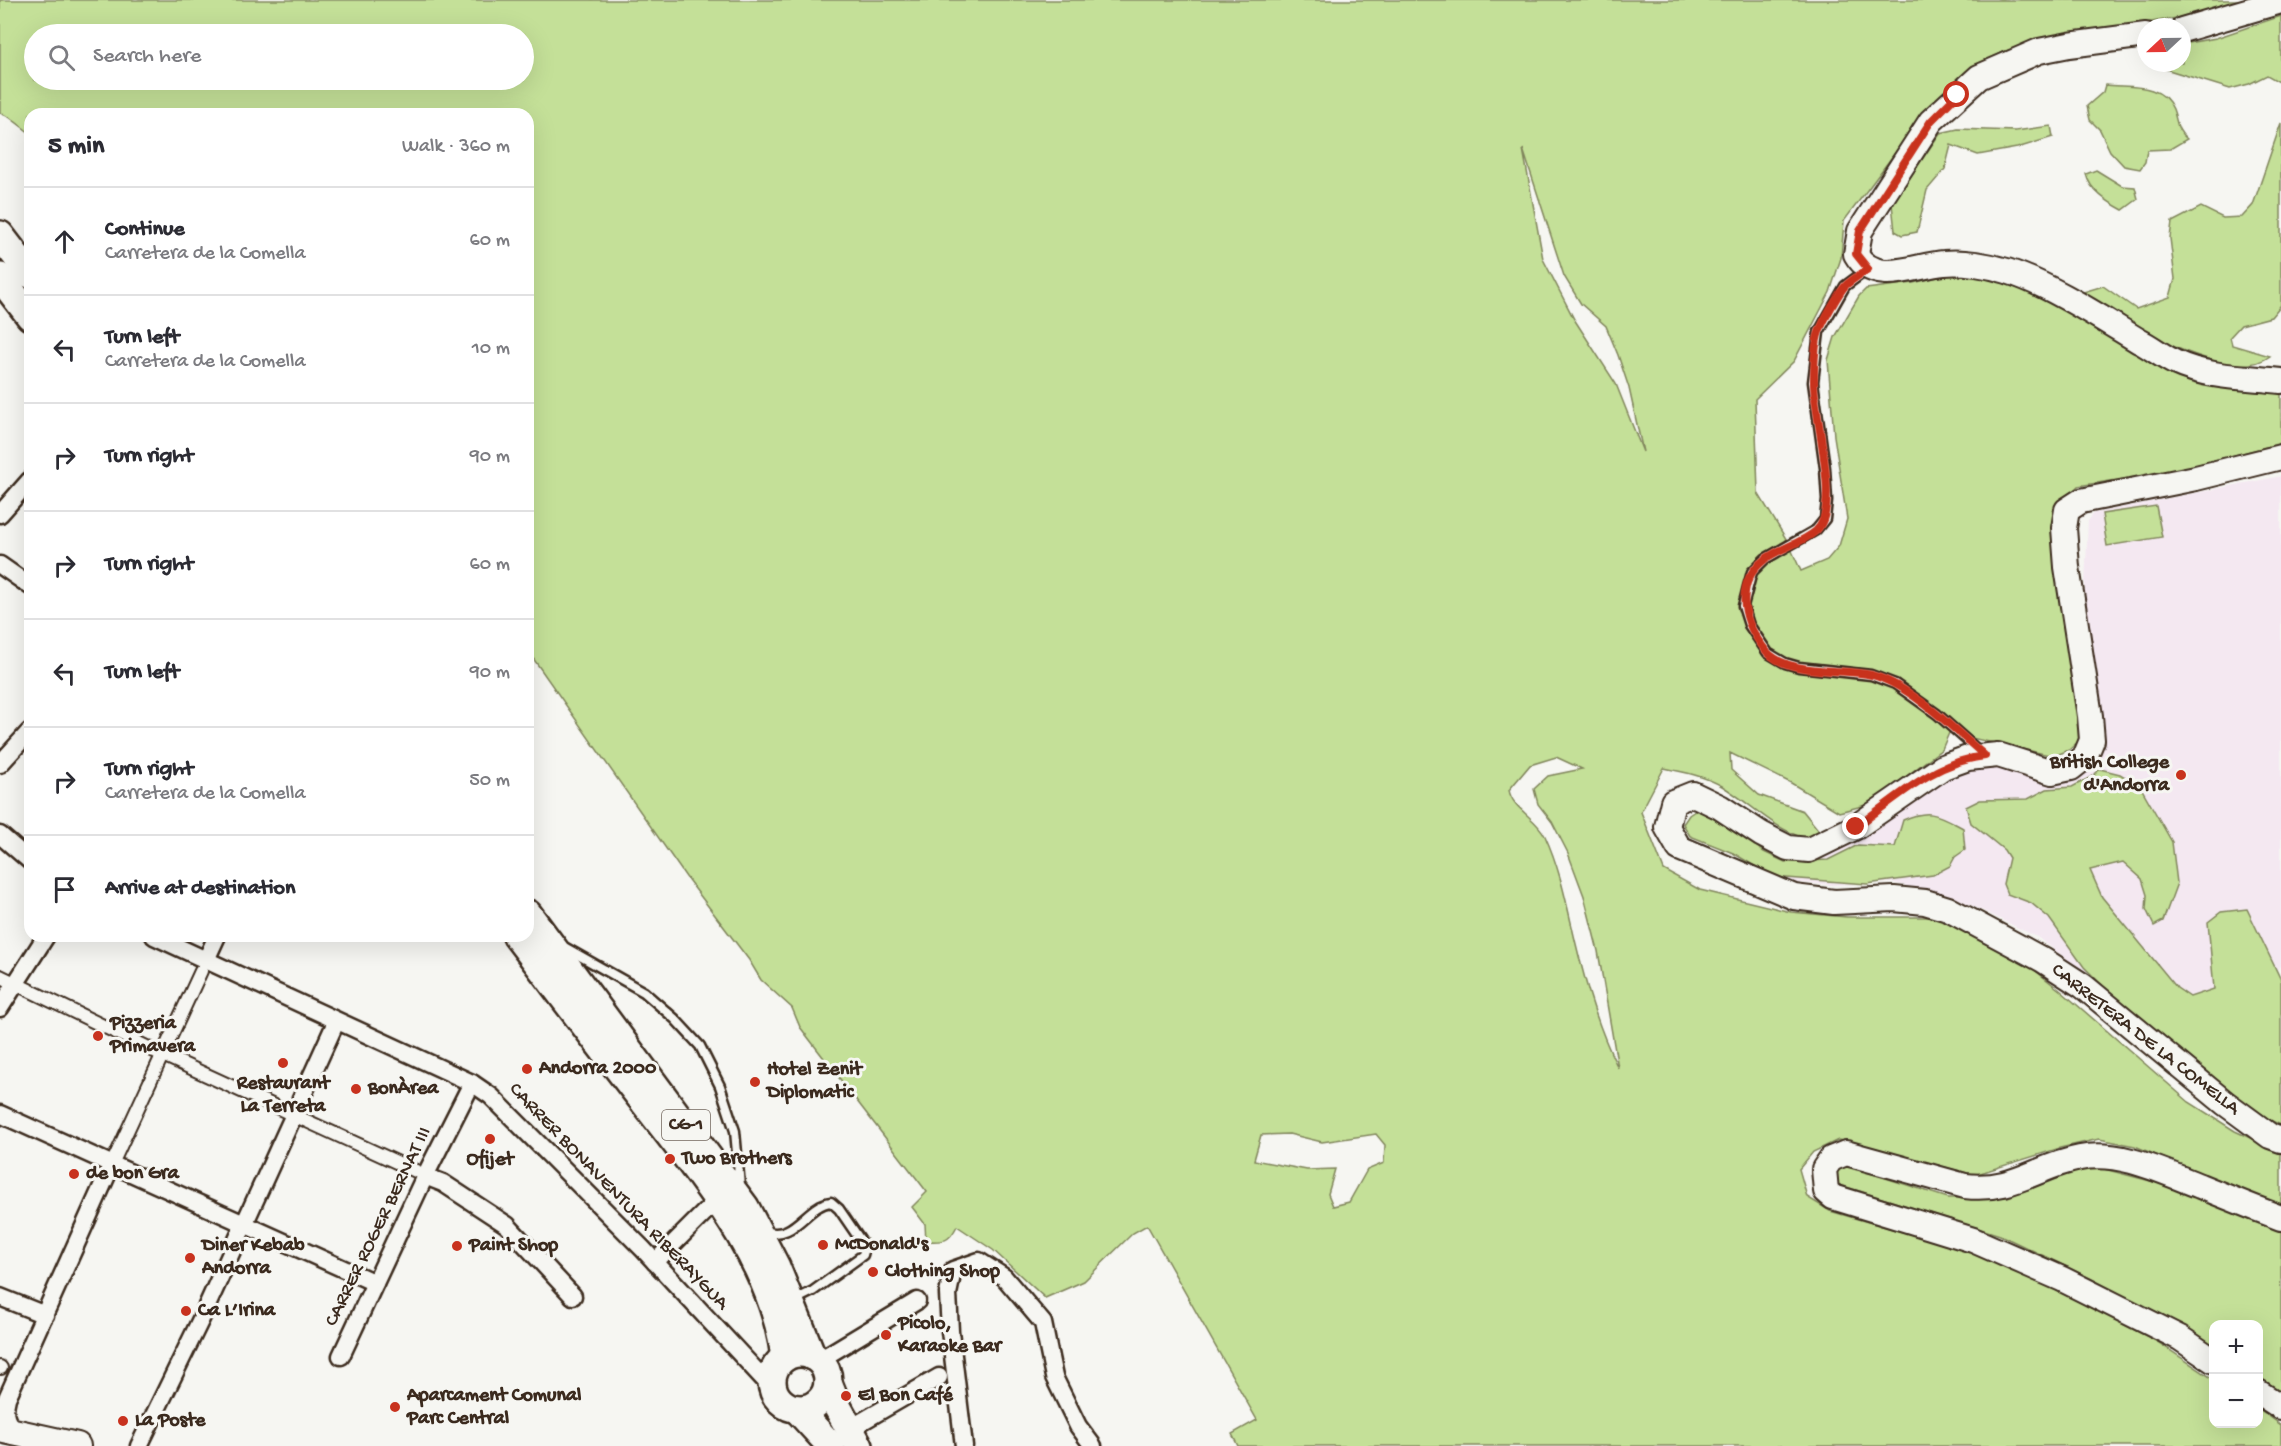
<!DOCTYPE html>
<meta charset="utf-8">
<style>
:root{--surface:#fff;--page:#f2f2f3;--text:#2b2b33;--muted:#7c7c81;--line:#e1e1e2}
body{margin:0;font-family:"Gochi Hand",sans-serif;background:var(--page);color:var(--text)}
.controls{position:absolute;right:18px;bottom:18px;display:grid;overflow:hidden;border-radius:12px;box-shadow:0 6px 24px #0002}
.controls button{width:54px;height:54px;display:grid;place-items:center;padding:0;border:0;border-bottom:2px solid var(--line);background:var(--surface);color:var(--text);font:30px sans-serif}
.compass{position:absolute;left:2137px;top:18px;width:54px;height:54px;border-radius:50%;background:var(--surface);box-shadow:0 6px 24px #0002;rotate:248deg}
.stop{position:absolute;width:18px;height:18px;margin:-14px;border:4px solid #c8321e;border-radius:50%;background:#fff}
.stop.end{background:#c8321e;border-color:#fff;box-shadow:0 2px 6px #0008}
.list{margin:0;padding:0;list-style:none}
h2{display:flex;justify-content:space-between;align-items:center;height:78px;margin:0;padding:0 24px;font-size:26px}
h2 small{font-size:20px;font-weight:400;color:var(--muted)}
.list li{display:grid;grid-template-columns:39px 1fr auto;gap:18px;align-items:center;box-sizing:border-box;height:108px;padding:0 24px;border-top:2px solid var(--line)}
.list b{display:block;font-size:22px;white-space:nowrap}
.list p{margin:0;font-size:20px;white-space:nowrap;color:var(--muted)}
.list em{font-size:20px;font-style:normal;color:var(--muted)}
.icon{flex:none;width:33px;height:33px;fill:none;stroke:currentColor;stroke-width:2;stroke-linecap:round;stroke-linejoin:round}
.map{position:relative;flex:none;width:2281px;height:1446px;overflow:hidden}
.search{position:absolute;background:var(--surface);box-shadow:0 6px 24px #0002;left:24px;top:24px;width:510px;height:66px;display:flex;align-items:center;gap:15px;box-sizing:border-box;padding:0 21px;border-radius:33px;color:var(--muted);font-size:22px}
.panel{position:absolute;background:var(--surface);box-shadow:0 6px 24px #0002;left:24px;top:108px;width:510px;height:834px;border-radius:18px}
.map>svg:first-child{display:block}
.built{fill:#f4e8f1}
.green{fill:#c4e098;stroke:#80855b;stroke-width:1.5;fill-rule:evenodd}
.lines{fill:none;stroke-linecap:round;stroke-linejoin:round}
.service-casing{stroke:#3b2a1e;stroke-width:13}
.pedestrian-casing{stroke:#3b2a1e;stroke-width:16}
.minor-casing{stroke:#3b2a1e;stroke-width:21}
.secondary-casing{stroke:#3b2a1e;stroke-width:28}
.primary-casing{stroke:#3b2a1e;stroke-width:30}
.trunk-casing{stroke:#3b2a1e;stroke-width:32}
.service{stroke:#f6f6f2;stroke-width:8}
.pedestrian{stroke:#f6f6f2;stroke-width:12}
.minor{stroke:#f6f6f2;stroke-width:16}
.secondary{stroke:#f6f6f2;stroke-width:24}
.primary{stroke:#f6f6f2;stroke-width:26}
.trunk{stroke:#f6f6f2;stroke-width:27}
.route{stroke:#c8321e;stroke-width:8}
.poi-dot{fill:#c8321e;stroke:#f6f6f2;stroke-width:2}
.labels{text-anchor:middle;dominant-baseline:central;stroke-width:6;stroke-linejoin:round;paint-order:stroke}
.shield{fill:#f6f6f2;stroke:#73675e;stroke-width:1.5}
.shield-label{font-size:18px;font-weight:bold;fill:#3b2a1e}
.poi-label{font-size:20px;font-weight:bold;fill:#3b2a1e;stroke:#f6f6f2;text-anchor:start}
.street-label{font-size:20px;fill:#3b2a1e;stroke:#f6f6f2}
</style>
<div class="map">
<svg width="2281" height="1446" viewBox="0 0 2281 1446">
<rect width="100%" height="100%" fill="#f6f6f2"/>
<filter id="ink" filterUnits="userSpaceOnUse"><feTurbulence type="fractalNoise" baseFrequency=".0167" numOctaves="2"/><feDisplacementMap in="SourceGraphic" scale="12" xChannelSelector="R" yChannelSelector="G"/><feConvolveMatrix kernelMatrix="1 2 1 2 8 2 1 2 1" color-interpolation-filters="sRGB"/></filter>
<g filter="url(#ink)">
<polygon class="built" points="2281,476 2281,964 2214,1073 2151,1021 2037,937 1948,894 1892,883 1832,885 1788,882 1791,859 1943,777 1978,766 2009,766 2070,780 2086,772 2097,758 2105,735 2084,605 2088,521 2094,513"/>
<g class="green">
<path d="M0,0h2251l-61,16 -148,23 -39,13 -30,18 -26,19 -23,25 -80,107 -3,37 -11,34 -36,69 -39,38 3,94 30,49 13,29 26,-11 12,-14 8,-27 -13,-83 -6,-76 7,-23 24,-41 7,-7 47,-6 38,-9 39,2 48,17 58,32 185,65v53l-112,29 -91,14 -17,17 17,194 2,43 -11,10 -15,6 -105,-23 -7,16 -72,55 -31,8 -48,-29 -61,-30 1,17 28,25 44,16 17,21 -16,6c-31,-10 -54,-35 -82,-52 -18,-10 -38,-14 -58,-18l-23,44 23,58 36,20 91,22 56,5h87l74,32 53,42 128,111 46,29 46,21v56l-146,-62 -36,-7 -39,9 -86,27 -117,-32 -19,-3 -25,12 -14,17 8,28 23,14 132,38 73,30 121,62 57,38 1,45h44l1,-15 22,16v21h-1043l-6,-12 25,-14 -110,-195 -14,8 -49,48 -39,17 -52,-48 -36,-24c-8,16 -13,16 -31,15l-1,-17 -13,-17 15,-15 -127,-165 -8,-19 -31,-28 -12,-20 -63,-83 -158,-226v-537h-498v19l-21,-16 -9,-4zM34,34h490v46h-490zM1523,149l41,127 17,28 25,22 12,29 11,33 14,64 -27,-68 -42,-65 -31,-60zM1556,757l26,12 -34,7 -14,13 4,15 14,18 16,31 16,43 14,55 20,117c-17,-34 -29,-72 -38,-108 -11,-41 -17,-85 -35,-124 -8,-18 -33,-27 -36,-46l21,-25zM1289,1134l33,8 54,-8 9,11 -1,18 -17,7 -18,32 -16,4 -5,-12 7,-25 -28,1 -53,-10 7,-25z"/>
<polygon points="2281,16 2281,83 2267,75 2249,84 2230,89 2159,67 2156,63 2182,63 2182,44 2216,38"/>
<path d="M2105,85c24,3 57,-3 68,24 5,13 2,20 14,30l-17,10 -23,1 -2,12 -5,7 -16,-3 -14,-15 -10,-21 -10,-10 -3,-14 16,-14z"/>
<path d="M2281,123v182l-10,12 -30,8 -11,12 2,8 38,11c-41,32 -154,-37 -190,-63l23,-7 33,23 34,-12 5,-18 -5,-41 2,-16 29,-15 22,11 19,-1 11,-12z"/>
<polygon points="2051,126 2053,137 2017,148 1978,155 1951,145 1945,169 1927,190 1917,232 1902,235 1895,231 1892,204 1940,133 1958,129 2015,131"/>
<path d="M2096,170l26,16 13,1 3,12 -15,11c-15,-8 -33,-19 -37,-36z"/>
<polygon points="2156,506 2162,537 2107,546 2102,514"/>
<polygon points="2100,769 2120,774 2140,786 2172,842 2177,883 2163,921 2154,926 2146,909 2147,895 2142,879 2123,862 2090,870 2102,897 2177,988 2190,997 2214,989 2208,922 2221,912 2247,909 2281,980 2281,1125 2265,1118 2232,1095 2138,1021 2084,967 2049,918 2031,903 2007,894 2003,884 2009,858 2004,850 1971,823 1966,807 1980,800 2028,799 2047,789 2072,787 2093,776"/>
<path d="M1695,811h13l56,41 21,10 43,-2 30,-15 37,2 8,-27c28,-12 35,-5 60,8l2,22 -10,7 -5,9 -17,9 -66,9 -94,-7 -40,-24 -43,-17 -7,-12 6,-9z"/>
<polygon points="1848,1166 1948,1198 1982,1198 2008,1197 2075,1170 2104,1169 2162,1184 2281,1230 2281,1393 2259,1377 2258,1324 2214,1324 2213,1347 2192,1332 2090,1278 2000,1235 1837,1184 1835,1177 1838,1169"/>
</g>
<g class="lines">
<g class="service-casing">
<g id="service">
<polyline points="1868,269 1845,286 1819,332 1813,382 1825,468 1827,500 1825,519 1816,530 1765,559 1752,572 1743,606 1749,625 1768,653 1785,663 1799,667 1871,675 1895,684 1937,714 1981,753"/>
<polyline points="566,948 644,992 675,1019 700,1046 720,1086 735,1131 740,1186"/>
<path d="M765,1231c29,11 41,-26 66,-29l8,7 26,38 -2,8 -50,36 -20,10"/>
</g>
</g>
<g class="pedestrian-casing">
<g id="pedestrian">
<polyline points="0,976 163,1055 418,1172"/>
<polyline points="112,1164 201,971"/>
<polyline points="0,1367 1,1368"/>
</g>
</g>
<g class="minor-casing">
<g id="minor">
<polyline points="0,514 30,480"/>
<polyline points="0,565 30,586"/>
<polyline points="0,764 30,731"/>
<polyline points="0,835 30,861"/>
<polyline points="154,936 472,1083 491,1096 643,1249 773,1389"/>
<polyline points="206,960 217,936"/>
<polyline points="0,1008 46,936"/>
<polyline points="0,1114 375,1283"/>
<polyline points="425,1176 443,1183 507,1225 573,1296"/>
<polyline points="655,1262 718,1199"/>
<polyline points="0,1297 45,1315"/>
<polyline points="341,1356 425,1176 472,1083"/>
<polyline points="817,1359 826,1356 917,1301"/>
<polyline points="849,1429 939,1377"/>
<path d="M19,1433c-14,-9 -16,-19 -12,-35l105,-234"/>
<polyline points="139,1446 201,1319 336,1022"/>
<polyline points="964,1446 950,1331 948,1294 953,1270 979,1261 1004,1277 1043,1323 1054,1377 1078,1426 1093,1446"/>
</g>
</g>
<g class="secondary-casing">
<g id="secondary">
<polyline points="2182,30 2281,1"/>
<path d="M2146,35l-77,10 -30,6 -60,26 -48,44 -71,110 -4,23c19,33 59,11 88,9 19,-2 44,2 63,8 42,13 94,47 132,70 12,6 23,15 35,21 34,16 71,15 107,19"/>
<polyline points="2281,457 2196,478 2081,501 2067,510 2064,528 2067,567 2090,716 2092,740 2085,757 2071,768 2052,772 1998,755 1968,758 1943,767 1856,827 1809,850 1788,848 1761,834 1720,807 1693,794 1673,802 1667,827 1679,848 1794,897 1834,902 1894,899 1925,902 1948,909 2043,960 2083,986 2225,1103 2270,1136 2281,1140"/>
<path d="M2214,1361l-34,-23 -118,-59 -89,-39 -140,-43 -7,-6 -2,-22 7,-10 15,-6 119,33c48,6 72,-20 115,-28 40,-8 83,14 120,28 27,11 54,22 81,32"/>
<polyline points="2258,1392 2281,1407"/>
</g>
</g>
<g class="primary-casing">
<polyline id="primary" points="0,1429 77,1446"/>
</g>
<g class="trunk-casing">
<g id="trunk">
<polyline points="0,235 30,274"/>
<polyline points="0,277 30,316"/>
<polyline points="528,914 745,1207 776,1267 812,1356"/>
<path d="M517,936c42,55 84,111 127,166 58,76 129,157 141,255"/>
<circle cx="800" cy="1381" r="28"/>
<polyline points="828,1383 838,1408 859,1446"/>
<polyline points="797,1409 831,1446"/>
</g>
</g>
<use href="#service" class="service"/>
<use href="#pedestrian" class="pedestrian"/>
<use href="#minor" class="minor"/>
<use href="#secondary" class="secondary"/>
<use href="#primary" class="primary"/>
<use href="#trunk" class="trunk"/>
</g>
</g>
<g class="lines" filter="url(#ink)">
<path class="route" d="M1856,827c39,-28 79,-66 129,-71 -30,-26 -75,-71 -113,-81 -30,-7 -83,1 -105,-23 -23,-27 -35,-67 -3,-92 15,-12 37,-16 52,-29 26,-24 -3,-115 -2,-150 0,-13 1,-38 5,-49 4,-11 20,-40 27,-47 7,-6 15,-11 22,-16l-12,-15 4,-23 71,-110 26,-26"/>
</g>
<g class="poi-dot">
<circle cx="2181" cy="775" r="6"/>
<circle cx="98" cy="1036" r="6"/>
<circle cx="283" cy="1063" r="6"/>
<circle cx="527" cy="1069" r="6"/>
<circle cx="755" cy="1082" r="6"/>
<circle cx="356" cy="1089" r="6"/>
<circle cx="490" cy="1139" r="6"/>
<circle cx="670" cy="1159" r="6"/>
<circle cx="74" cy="1174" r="6"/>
<circle cx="823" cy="1245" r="6"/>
<circle cx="457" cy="1246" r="6"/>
<circle cx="190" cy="1258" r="6"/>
<circle cx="873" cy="1272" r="6"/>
<circle cx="186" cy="1311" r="6"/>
<circle cx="886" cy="1335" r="6"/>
<circle cx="846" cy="1396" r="6"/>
<circle cx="395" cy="1407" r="6"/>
<circle cx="123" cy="1421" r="6"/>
</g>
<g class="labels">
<rect class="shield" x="662" y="1110" width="48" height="30" rx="4.5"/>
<g class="shield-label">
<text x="686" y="1125">CG-1</text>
</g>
<g class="poi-label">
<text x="2169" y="763" text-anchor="end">British College<tspan x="2169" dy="23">d'Andorra</tspan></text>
<text x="110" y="1024">Pizzeria<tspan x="110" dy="23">Primavera</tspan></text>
<text x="539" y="1069">Andorra 2000</text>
<text x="767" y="1070">Hotel Zenit<tspan x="767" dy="23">Diplomatic</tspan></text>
<text x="283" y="1084" text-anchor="middle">Restaurant<tspan x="283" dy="23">La Terreta</tspan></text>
<text x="368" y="1089">BonÀrea</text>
<text x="682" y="1159">Two Brothers</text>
<text x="490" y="1160" text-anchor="middle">Ofijet</text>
<text x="86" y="1174">de bon Gra</text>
<text x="835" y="1245">McDonald's</text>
<text x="202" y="1246">Diner Kebab<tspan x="202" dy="23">Andorra</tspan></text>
<text x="469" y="1246">Paint Shop</text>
<text x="885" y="1272">Clothing Shop</text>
<text x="198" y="1311">Ca L’Irina</text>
<text x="898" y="1324">Picolo,<tspan x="898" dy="23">Karaoke Bar</tspan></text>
<text x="407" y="1396">Aparcament Comunal<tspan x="407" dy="23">Parc Central</tspan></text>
<text x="858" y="1396">El Bon Café</text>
<text x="135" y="1421">La Poste</text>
</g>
<g class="street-label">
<text transform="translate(2145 1040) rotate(38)">CARRETERA DE LA COMELLA</text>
<text transform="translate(618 1197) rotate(46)">CARRER BONAVENTURA RIBERAYGUA</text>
<text transform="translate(379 1227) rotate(-64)">CARRER ROGER BERNAT III</text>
</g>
</g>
</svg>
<div class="controls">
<button>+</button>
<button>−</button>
</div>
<svg class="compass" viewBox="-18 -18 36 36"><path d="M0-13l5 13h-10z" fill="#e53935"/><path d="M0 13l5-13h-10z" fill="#7c7c81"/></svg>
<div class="stop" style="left:1957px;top:95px"></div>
<div class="stop end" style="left:1856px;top:827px"></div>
<div class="search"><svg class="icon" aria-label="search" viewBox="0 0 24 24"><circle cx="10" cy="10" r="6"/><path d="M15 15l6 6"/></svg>Search here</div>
<section class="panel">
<h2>5 min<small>Walk · 360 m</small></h2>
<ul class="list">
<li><svg class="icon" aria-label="ahead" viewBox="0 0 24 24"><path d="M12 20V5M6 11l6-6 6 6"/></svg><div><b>Continue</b><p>Carretera de la Comella</p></div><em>60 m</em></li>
<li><svg class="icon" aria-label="left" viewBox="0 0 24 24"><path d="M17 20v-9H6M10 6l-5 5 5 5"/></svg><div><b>Turn left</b><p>Carretera de la Comella</p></div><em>10 m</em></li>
<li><svg class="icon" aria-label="right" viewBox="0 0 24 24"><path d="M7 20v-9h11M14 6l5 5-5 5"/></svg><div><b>Turn right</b></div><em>90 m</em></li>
<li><svg class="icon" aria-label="right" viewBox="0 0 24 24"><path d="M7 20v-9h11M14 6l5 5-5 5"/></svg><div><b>Turn right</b></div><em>60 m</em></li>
<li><svg class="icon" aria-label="left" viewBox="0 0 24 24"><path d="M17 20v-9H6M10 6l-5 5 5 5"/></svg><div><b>Turn left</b></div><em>90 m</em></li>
<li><svg class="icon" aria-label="right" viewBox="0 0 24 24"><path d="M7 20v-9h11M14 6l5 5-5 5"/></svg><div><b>Turn right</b><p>Carretera de la Comella</p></div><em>50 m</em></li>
<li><svg class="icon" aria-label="arrive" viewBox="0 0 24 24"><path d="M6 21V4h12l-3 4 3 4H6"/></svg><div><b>Arrive at destination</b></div></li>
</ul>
</section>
</div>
